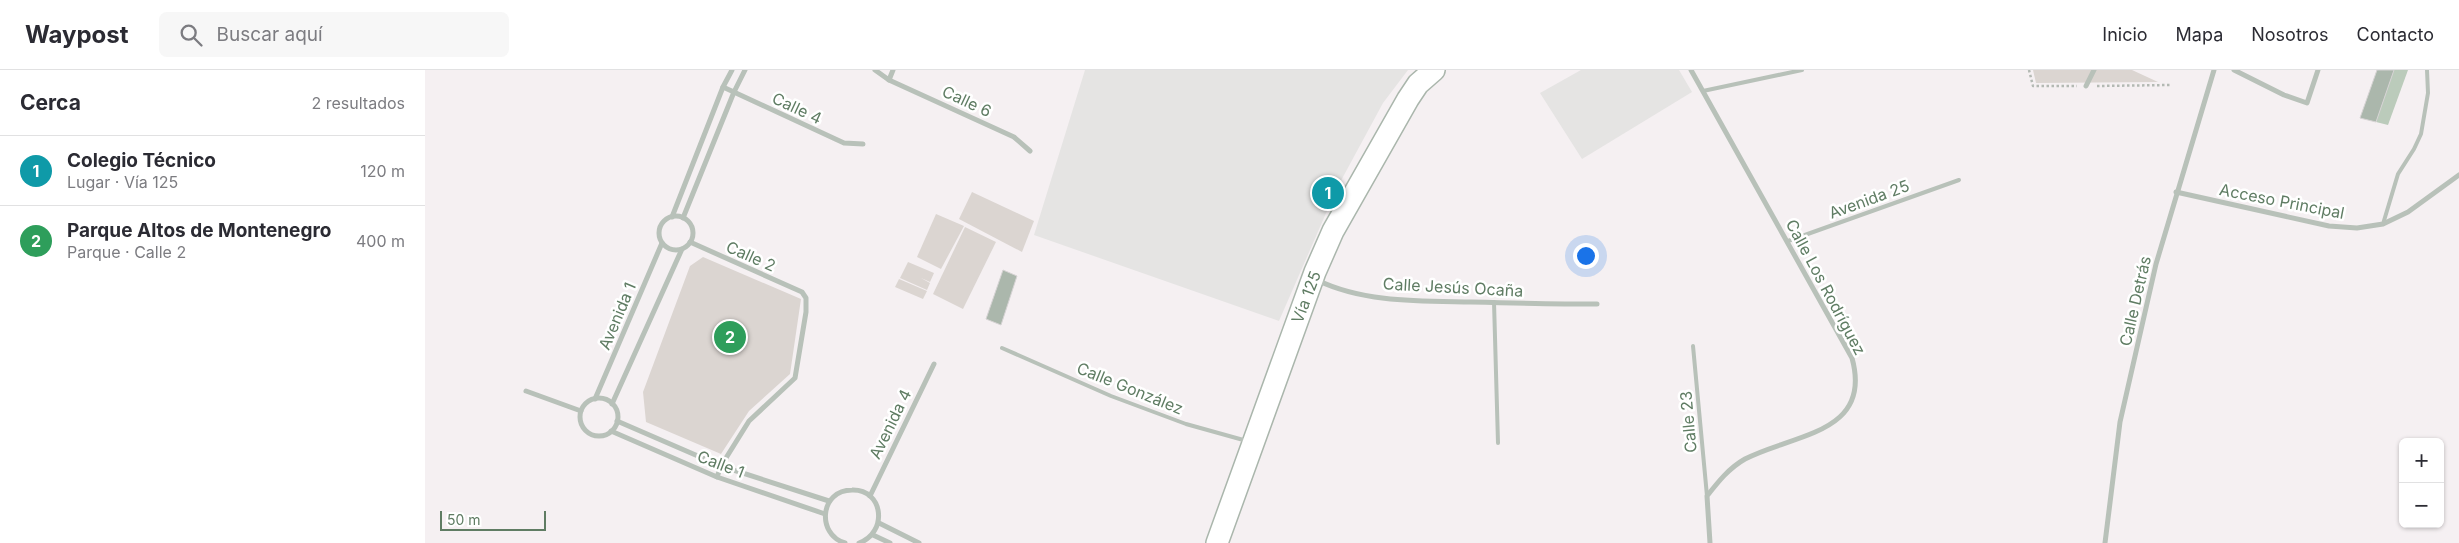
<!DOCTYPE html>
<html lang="es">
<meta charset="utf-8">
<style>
:root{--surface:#fff;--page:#f7f7f7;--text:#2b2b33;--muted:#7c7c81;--line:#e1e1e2;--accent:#ea580c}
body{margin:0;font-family:Inter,sans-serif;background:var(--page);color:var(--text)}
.controls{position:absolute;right:15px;bottom:15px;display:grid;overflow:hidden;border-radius:8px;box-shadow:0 1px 4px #0004}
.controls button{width:45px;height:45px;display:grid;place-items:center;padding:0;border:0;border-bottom:1px solid var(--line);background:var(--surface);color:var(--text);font:25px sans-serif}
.scale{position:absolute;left:15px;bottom:12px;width:106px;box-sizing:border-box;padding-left:5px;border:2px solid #5f7c63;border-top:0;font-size:14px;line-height:18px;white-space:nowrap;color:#5f7c63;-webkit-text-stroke:4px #fff;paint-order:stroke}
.you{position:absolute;left:1160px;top:185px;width:18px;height:18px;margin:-12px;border:4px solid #fff;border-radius:50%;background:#1a73e8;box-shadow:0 0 0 8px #1a73e833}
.badge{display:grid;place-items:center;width:32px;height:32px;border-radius:50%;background:var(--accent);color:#fff;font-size:16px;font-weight:700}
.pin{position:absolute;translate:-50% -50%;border:2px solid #fff;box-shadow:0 1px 5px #0006}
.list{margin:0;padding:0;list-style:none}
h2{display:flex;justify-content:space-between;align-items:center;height:65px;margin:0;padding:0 20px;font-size:21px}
h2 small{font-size:16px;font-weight:400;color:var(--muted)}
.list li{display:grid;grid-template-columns:32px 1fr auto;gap:15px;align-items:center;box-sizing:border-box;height:70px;padding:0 20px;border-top:1px solid var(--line)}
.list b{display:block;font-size:19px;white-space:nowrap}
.list p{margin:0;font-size:16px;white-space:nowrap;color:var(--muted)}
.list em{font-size:16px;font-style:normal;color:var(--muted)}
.icon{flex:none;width:28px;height:28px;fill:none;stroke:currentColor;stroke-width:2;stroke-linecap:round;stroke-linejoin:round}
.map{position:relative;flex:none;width:2034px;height:473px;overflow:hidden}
header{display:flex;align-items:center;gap:30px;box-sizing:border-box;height:70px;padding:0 25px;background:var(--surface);border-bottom:1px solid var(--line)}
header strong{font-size:24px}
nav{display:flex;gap:28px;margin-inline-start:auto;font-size:18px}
.search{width:350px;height:45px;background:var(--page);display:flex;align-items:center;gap:12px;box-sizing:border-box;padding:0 18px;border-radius:8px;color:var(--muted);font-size:19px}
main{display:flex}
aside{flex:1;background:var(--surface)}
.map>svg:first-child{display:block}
.built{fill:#e5e4e3}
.green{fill:#dbd5d1}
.water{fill:#bbcbbb}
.building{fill:#abb7ac;stroke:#d6d3d4}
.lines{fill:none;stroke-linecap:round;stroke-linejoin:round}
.secondary-casing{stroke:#aab6ac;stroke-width:24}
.path{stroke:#b3b9b3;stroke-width:2.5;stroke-dasharray:2.5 2.5;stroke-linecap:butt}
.service{stroke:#b8c1b9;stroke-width:4}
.minor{stroke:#b8c1b9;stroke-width:5}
.secondary{stroke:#fff;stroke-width:21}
.labels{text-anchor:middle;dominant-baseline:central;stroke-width:5;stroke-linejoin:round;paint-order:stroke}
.street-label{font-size:16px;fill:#5f7c63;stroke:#fff}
</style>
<header>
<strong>Waypost</strong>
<div class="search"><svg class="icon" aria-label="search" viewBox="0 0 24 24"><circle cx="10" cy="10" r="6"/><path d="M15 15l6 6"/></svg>Buscar aquí</div>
<nav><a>Inicio</a><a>Mapa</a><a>Nosotros</a><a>Contacto</a></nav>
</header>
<main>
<aside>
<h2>Cerca<small>2 resultados</small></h2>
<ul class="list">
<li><span class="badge" style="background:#0f9aa8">1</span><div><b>Colegio Técnico</b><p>Lugar · Vía 125</p></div><em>120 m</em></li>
<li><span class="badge" style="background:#2e9e5b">2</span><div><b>Parque Altos de Montenegro</b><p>Parque · Calle 2</p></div><em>400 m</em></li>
</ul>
</aside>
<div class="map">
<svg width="2034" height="473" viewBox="0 0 2034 473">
<rect width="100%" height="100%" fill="#f5f0f2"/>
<g class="built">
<polygon points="660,0 983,0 958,33 912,118 854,251 609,165"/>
<polygon points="1156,0 1254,0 1267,22 1157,89 1115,23"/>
</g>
<g class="green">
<polygon points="1608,0 1707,0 1733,12 1611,13"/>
<polygon points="547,122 609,151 597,182 534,149"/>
<polygon points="511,144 539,156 516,199 492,187"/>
<polygon points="540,157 571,172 538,239 508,224"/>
<polygon points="278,187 376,229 365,304 324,341 296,384 221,352 218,322 265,196"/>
<polygon points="483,192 509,203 505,212 496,208 505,213 502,220 475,208"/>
<polygon points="474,209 502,221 498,229 470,217"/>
</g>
<polygon class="water" points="1969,0 1983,0 1963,55 1951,52"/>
<g class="building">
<polygon points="1952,0 1969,0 1951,52 1935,48"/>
<polygon points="578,200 592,206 576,255 561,249"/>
</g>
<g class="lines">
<g class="secondary-casing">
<polyline id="secondary" points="792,473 890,202 908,161 983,29 993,14 1009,0"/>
</g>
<g class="path">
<polyline points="1604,0 1608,16 1652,16"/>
<polyline points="1672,16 1745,15"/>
<polyline points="894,117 904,123"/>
</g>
<g class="service">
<polyline points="1278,21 1377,0"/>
<polyline points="1958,154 1973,104 1989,79 1996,64 2003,23 2002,0"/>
<polyline points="1363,171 1534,110"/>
<polyline points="1069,232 1073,373"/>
<polyline points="1268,276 1282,426"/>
<polyline points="577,278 686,326 761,354 822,371"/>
</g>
<g class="minor">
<polyline points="450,0 464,10 589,67 605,81"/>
<path d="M1266,0l161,288c21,76 -59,76 -107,101 -16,9 -27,23 -38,37l3,47"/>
<polyline points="1809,0 1859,25 1882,33 1893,0"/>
<polyline points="464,10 468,0"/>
<polyline points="1661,16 1669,0"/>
<polyline points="298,17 419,73 438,74"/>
<polyline points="1751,122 1904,156 1932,158 1958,154 1983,142 2034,105"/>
<circle cx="251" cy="163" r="17"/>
<polyline points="247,147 298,17 307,0"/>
<polyline points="258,148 309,22 320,0"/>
<polyline points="265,172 377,222 381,228 381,242 370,308 324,351 296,396 292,407"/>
<path d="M892,210c47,23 104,21 154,22 42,1 84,2 126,2"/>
<polyline points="101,321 156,341"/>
<circle cx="174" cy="347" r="19"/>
<polyline points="170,329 237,173"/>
<polyline points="187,334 257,179"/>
<polyline points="192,351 296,396 404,431"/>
<polyline points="186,361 292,407 400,444"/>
<polyline points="445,426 509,294"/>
<polyline points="454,453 494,473"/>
<polyline points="448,465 465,473"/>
<path d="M420,473c-29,-9 -25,-53 7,-53 32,-1 36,43 7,53"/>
<polyline points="1680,473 1695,352 1731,194 1789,0"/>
</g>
<use href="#secondary" class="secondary"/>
</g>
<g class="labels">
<g class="street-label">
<text transform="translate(542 31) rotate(25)">Calle 6</text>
<text transform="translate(372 38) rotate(25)">Calle 4</text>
<text transform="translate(1444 129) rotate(-20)">Avenida 25</text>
<text transform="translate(1857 131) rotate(11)">Acceso Principal</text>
<text transform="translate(326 186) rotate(24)">Calle 2</text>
<text transform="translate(1028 217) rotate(3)">Calle Jesús Ocaña</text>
<text transform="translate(1401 217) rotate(62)">Calle Los Rodríguez</text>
<text transform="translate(881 227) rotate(-69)">Vía 125</text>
<text transform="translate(1710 231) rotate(-77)">Calle Detrás</text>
<text transform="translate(192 246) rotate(-67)">Avenida 1</text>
<text transform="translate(705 318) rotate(22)">Calle González</text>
<text transform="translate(1263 352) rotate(-95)">Calle 23</text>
<text transform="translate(465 354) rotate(-64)">Avenida 4</text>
<text transform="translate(296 394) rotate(21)">Calle 1</text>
</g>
</g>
</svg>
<div class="controls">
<button>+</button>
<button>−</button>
</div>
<div class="scale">50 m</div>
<div class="you"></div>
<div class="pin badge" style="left:903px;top:123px;background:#0f9aa8">1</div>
<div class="pin badge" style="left:305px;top:267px;background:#2e9e5b">2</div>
</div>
</main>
